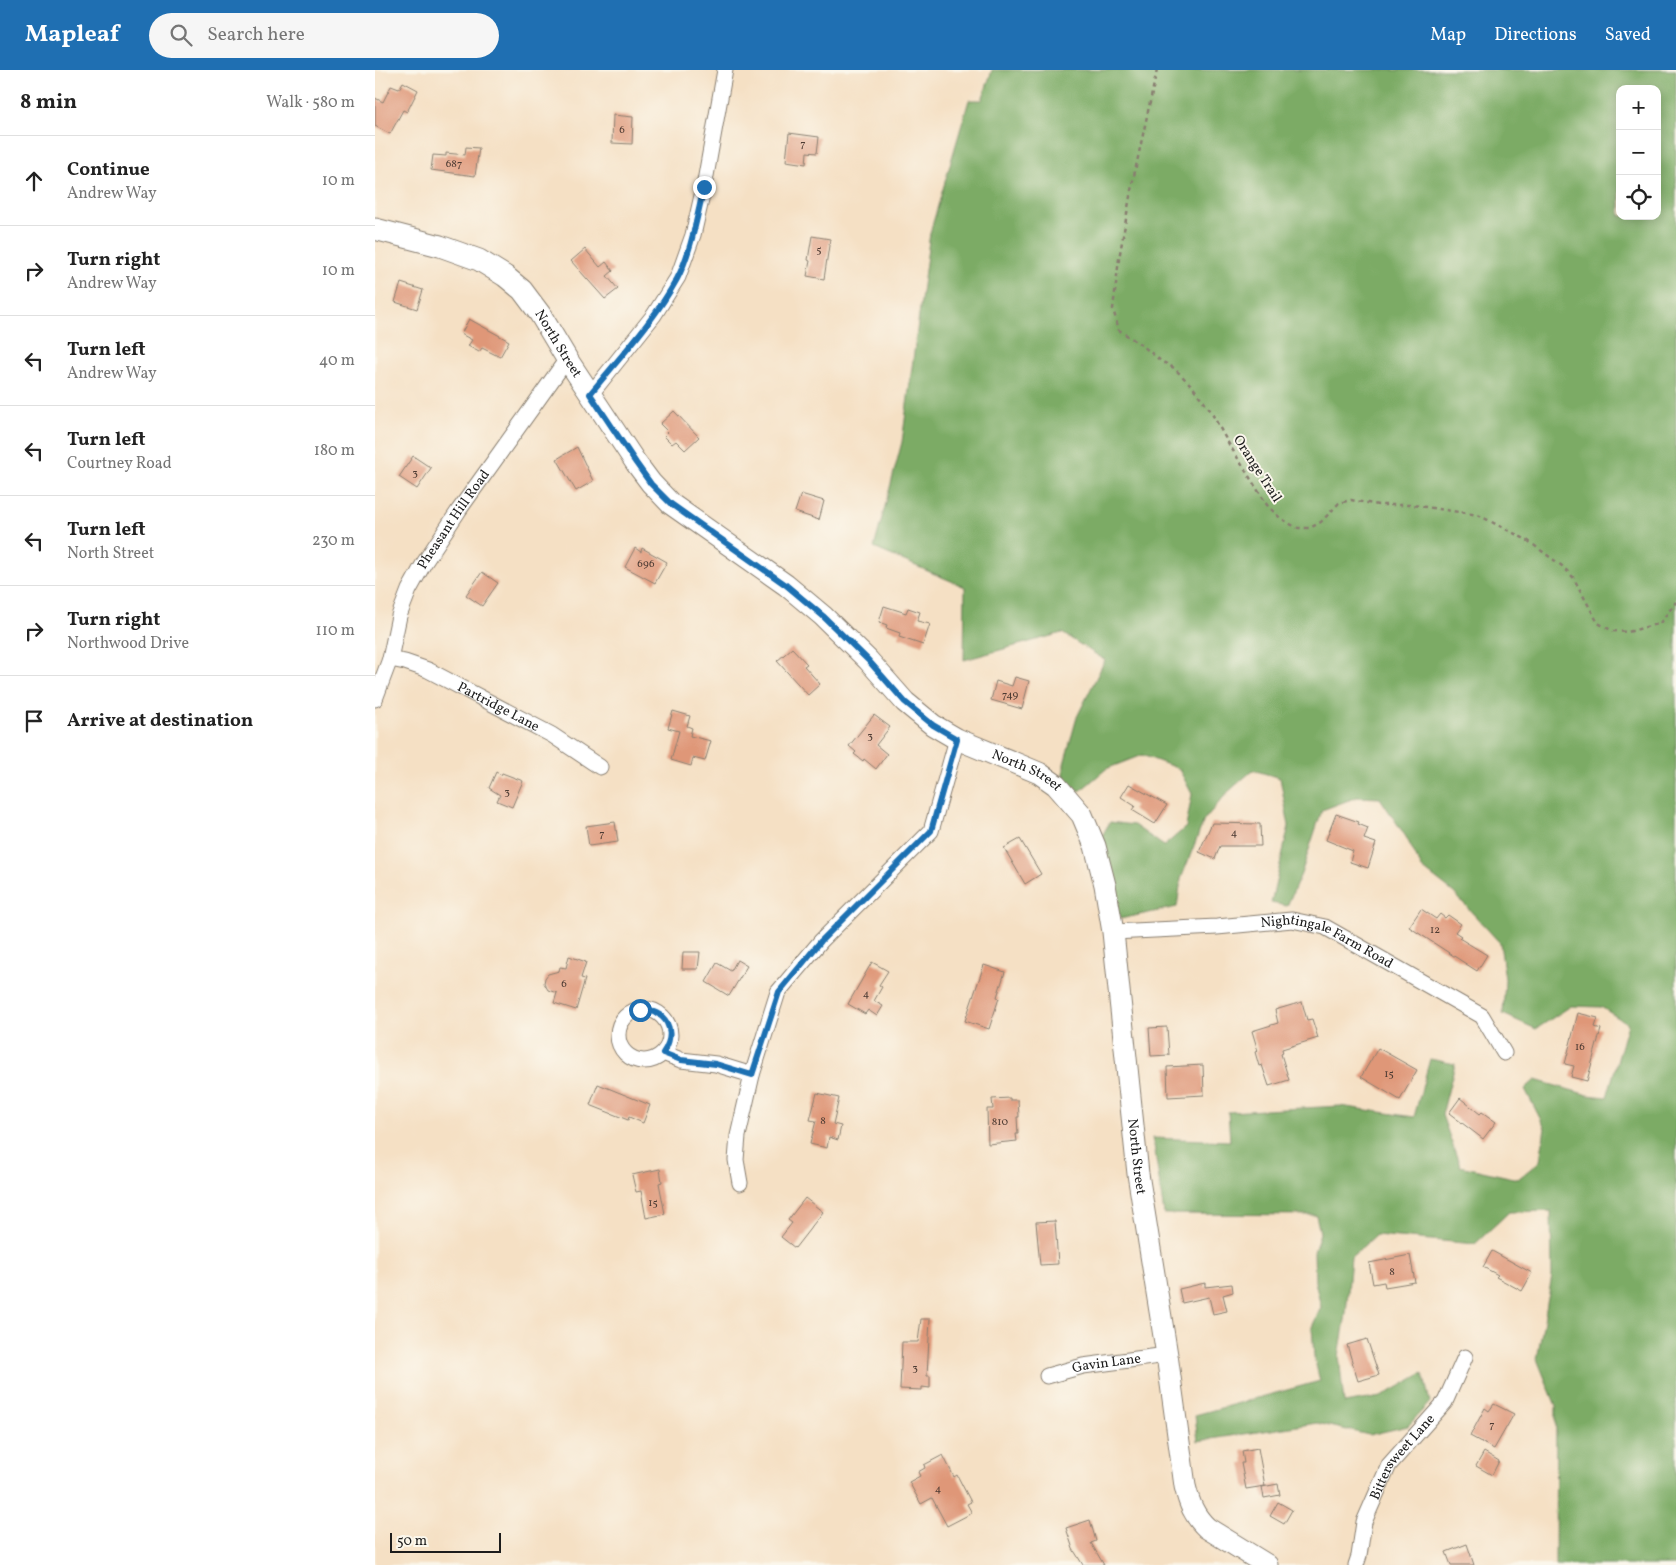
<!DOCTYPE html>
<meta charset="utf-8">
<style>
:root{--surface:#fff;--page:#f6f6f6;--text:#222;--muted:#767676;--line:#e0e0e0;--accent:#1f6fb2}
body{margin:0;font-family:Vollkorn,serif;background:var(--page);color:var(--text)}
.controls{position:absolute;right:15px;top:15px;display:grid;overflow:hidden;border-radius:10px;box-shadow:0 2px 12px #0003}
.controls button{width:45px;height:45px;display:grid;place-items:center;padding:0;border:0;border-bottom:1px solid var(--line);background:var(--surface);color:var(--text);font:25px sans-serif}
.scale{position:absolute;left:15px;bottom:12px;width:111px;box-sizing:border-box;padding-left:5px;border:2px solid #1c1c1c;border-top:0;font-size:14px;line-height:18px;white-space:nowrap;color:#1c1c1c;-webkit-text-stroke:4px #fbf7ec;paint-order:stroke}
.stop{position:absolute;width:15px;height:15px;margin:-11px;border:4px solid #1f6fb2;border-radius:50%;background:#fff}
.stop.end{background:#1f6fb2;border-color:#fff;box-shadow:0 1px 5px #0008}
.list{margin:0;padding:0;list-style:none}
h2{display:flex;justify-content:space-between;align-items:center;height:65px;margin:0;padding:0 20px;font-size:21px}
h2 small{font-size:16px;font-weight:400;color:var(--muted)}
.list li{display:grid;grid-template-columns:32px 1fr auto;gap:15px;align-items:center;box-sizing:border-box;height:90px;padding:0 20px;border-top:1px solid var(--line)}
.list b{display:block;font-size:19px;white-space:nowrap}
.list p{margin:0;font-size:16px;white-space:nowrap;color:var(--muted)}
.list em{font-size:16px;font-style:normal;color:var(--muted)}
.icon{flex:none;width:28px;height:28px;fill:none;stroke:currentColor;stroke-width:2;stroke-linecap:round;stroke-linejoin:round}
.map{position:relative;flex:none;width:1301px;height:1495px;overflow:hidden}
header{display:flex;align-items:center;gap:30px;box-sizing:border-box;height:70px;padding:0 25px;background:var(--accent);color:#fff}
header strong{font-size:24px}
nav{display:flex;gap:28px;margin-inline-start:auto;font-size:18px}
.search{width:350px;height:45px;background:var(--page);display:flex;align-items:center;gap:12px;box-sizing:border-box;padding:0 18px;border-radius:28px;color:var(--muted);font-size:19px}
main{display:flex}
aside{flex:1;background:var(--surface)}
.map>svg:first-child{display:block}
.forest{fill:#7bab65;stroke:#4c6440;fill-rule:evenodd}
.building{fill:#df9778}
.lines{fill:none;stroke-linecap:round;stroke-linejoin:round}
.street-casing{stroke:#887e70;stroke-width:17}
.secondary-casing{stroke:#887e70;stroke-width:23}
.path{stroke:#887e70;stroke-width:2.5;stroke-dasharray:4 4;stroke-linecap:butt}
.street{stroke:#fff;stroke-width:15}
.secondary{stroke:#fff;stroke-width:21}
.route{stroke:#1f6fb2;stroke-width:6}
.labels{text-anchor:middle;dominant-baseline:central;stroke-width:4;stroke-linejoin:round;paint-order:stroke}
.number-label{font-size:11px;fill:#4d3b33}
.street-label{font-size:14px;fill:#1c1c1c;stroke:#fbf7ec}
</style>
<header>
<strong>Mapleaf</strong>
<div class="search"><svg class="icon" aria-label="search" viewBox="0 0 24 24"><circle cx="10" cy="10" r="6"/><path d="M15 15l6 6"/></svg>Search here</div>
<nav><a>Map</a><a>Directions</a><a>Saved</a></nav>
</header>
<main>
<aside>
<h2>8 min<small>Walk · 580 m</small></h2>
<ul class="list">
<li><svg class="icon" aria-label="ahead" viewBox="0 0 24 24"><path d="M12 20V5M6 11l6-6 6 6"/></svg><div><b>Continue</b><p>Andrew Way</p></div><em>10 m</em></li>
<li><svg class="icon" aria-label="right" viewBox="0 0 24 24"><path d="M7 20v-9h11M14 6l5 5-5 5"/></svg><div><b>Turn right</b><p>Andrew Way</p></div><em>10 m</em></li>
<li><svg class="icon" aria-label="left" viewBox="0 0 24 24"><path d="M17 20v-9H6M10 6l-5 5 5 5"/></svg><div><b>Turn left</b><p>Andrew Way</p></div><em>40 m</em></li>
<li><svg class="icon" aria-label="left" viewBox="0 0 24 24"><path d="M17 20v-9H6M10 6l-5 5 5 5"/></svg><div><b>Turn left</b><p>Courtney Road</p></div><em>180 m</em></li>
<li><svg class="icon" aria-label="left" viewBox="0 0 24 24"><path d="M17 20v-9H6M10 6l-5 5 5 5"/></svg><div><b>Turn left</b><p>North Street</p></div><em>230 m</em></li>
<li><svg class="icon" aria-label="right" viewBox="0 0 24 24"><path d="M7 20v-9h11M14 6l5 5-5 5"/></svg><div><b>Turn right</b><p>Northwood Drive</p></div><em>110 m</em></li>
<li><svg class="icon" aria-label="arrive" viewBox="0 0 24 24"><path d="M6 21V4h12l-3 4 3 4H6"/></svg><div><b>Arrive at destination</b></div></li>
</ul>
</aside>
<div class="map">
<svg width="1301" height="1495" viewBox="0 0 1301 1495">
<rect width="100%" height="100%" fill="#fbf7ec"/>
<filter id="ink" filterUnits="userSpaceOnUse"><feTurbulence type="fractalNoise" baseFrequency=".02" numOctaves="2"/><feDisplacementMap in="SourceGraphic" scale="10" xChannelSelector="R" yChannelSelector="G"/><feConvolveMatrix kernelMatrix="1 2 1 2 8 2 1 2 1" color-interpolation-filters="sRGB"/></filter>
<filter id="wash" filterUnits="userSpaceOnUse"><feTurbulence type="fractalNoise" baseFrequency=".0096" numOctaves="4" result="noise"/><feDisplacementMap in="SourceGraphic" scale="20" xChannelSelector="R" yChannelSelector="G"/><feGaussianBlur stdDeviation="1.12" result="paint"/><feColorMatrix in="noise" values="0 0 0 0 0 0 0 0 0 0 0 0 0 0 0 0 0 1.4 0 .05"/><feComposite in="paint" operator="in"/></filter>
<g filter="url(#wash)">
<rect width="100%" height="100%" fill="#f5e0c4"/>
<path class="forest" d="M617,0h684v1495h-121l1,-159 -19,-47 15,-83 -1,-65 -42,1 -34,32 -99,-9 -25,22 -5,57 -7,42 5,47 37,-6 42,-24 7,29 -22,24 -39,9 -52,-12 -119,18 -3,-26 125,-34 -6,-24 -2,-30 9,-20 -6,-25 -1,-30 6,-19 -4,-18 -152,-1 -11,-76 77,3 -2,-29 112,-6 74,11 16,-58 25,5 -13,51 18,51 58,13 22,-18 5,-33 -20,-39 10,-9 53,15 19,2 21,-73 -27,-17 -30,-1 -35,23 -33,-15 2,-35 -5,-36 -46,-50 -32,-25 -16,-31 -26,-39 -23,-1 -35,13 -21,64 -14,32 -16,-3 18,-77 -9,-48 -27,-8 -25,22 -24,28 -23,59 -4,28 -57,12 -20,-80 10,-17 24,3 30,21 22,-19 6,-33 -13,-25 -37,-14 -36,14 -26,22 -16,-8v-19l13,-47 28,-57 -43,-27 -98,27 1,-73 -91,-39 28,-106 28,-209 39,-133h13zM1245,19h37v127h-37z"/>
<g id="blocks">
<g class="building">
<polygon points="28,12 43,20 32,42 28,40 15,64 0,56 0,28 8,32 16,16 24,19"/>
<polygon points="238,45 258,47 257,74 237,73"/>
<polygon points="414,63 444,67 442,83 432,82 431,94 411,91"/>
<polygon points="91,77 104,78 100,106 56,100 58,85 71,86 71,83 90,85"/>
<polygon points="437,166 455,169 449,209 432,206 435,191 433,190"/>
<polygon points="210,179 225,197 231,192 238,201 232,206 243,219 230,229 196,191"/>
<polygon points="26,213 48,220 42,239 20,232"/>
<polygon points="94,249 134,271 125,287 107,278 104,282 93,276 97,270 86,264"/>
<polygon points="299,341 324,367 310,380 301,371 297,374 289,366 293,362 285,354"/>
<polygon points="202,377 218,411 201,421 182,389"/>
<polygon points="38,386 56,398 42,419 24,407"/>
<polygon points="426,424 449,431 444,450 420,442"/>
<polygon points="260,478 266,482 267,478 292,492 280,513 250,497"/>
<polygon points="107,502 123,513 107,536 91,525"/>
<polygon points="509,536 531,543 533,538 545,542 542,551 555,554 548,575 524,567 525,563 511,558 512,555 504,552"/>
<polygon points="417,578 432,594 429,596 445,614 433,625 402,591"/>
<polygon points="640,607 654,611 647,639 616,630 621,611 637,616"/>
<polygon points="298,641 315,646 312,656 317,658 315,666 336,671 330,691 318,688 316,696 296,690 304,661 293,658"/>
<polygon points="499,645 515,657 501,675 512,684 501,699 489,689 488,691 479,684 481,682 474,676"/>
<polygon points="121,702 126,705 127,703 148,711 137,737 122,731 125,725 114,718"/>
<polygon points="754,714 792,735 780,754 757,740 760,736 746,727"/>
<polygon points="961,744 984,752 983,754 993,758 989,769 1001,773 993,798 975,792 978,781 951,770"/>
<polygon points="240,752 243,772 214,776 211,756"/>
<polygon points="837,753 885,754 886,776 845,776 840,789 824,782"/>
<polygon points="645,769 666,804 650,814 629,778"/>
<polygon points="1046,839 1061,849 1065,844 1070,848 1073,845 1086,854 1080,862 1086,866 1084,868 1112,885 1102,901 1034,857"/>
<polygon points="308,882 325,882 323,899 307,899"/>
<polygon points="194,886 211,892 206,908 210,909 201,940 179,933 182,923 173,920 169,913 170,908 173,904 184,901 185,897 191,898"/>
<polygon points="362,890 372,896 354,926 331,912 342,893 356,901"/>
<polygon points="497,892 513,901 504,915 507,917 499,931 508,936 502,946 493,940 490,944 473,934"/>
<polygon points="609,895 630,902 622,927 624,928 614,959 590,951"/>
<polygon points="927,932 932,950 937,949 943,968 907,979 908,983 906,984 914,1010 894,1016 887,995 884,996 880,982 883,981 877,961 903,953 900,940"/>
<polygon points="1203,943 1223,948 1220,957 1226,959 1212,1011 1196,1007 1199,996 1190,994"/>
<polygon points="792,957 794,985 776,986 774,958"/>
<polygon points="1003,978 1042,1000 1025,1030 986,1007"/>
<polygon points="828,995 829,1025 793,1027 792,997"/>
<polygon points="223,1014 275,1035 268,1053 254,1047 253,1050 215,1035"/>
<polygon points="442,1023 464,1028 458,1054 466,1056 463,1070 454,1067 452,1078 435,1074 441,1051 435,1050"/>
<polygon points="635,1028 635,1030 643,1030 644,1047 642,1047 643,1064 641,1064 642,1071 613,1074 612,1039 618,1039 617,1029"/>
<polygon points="1085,1028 1105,1044 1107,1042 1121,1052 1108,1069 1074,1043"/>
<polygon points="285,1099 287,1112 284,1113 290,1144 271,1148 266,1121 261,1122 257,1105"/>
<polygon points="430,1128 448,1142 420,1178 406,1167 417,1153 413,1150"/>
<polygon points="680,1151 683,1194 665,1195 661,1152"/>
<polygon points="1117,1181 1157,1203 1147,1221 1121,1207 1123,1205 1108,1197"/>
<polygon points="1035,1185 1040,1212 1010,1217 1009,1212 998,1214 994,1193"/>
<polygon points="830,1213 830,1217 857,1214 858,1222 848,1225 852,1241 838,1244 834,1227 807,1233 804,1219"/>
<polygon points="546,1249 555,1249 552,1306 555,1306 555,1318 547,1317 547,1320 525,1319 527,1272 543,1272"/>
<polygon points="992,1269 1004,1305 983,1311 972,1275"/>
<polygon points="1119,1334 1139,1344 1119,1379 1095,1366 1110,1338 1114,1341"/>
<polygon points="883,1378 890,1416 871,1419 866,1393 869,1393 867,1381"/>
<polygon points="1109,1382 1124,1391 1117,1405 1101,1396"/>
<polygon points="568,1385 579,1407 582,1405 596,1432 592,1434 597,1443 572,1456 557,1428 546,1434 534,1412 545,1406 543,1402 550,1398 549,1395"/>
<polygon points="903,1414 905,1425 889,1428 887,1417"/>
<polygon points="903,1432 917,1440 909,1454 895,1446"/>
<polygon points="715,1450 721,1471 716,1473 729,1495 708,1495 698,1479 691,1458"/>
<polygon points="1092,1474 1099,1495 1076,1495 1071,1482"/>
</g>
</g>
</g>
<g filter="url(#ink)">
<use href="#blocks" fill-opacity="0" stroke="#887e70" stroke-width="1"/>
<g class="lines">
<g class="street-casing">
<g id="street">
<polyline points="215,325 279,245 303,207 318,165 329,117 350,0"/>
<path id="s1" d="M15,589l15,3 23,8 124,65 48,32"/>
<path id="s2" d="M0,629l15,-40 9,-43 10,-26 15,-27 35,-53 108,-151"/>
<path id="s3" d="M738,862l104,-5 75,-7 33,7 157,89 22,37"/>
<circle cx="269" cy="965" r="26"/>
<polyline points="288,983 306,990 341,994 377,1005"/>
<polyline points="365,1113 361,1090 363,1066 377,1005 403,922 446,871 556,761 582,669"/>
<path id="s4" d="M672,1306l36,-10 84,-11"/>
<path id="s5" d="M981,1495l3,-9 5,-34 25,-57 56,-63 20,-45"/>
</g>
</g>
<g class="secondary-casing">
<g id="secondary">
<path id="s6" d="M0,159l65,17 39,14 26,16 17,14 18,24 27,45 69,104 15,20 20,21 115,81 37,31 45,44 37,42 28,23 24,14 82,34 17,12 26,30 13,31 10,39 8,47 25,242 29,181 18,131c4,17 9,30 22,42l60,37"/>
</g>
</g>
<polyline class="path" points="782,0 757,115 744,189 738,239 744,260 768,276 786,291 799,298 817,316 835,340 852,371 892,435 903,446 913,453 923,458 935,458 946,452 964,433 976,430 1003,435 1038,435 1103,445 1152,470 1187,496 1198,507 1223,553 1238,561 1253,562 1285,553 1301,532"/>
<use href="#street" class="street"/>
<use href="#secondary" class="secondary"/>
</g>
</g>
<g class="lines" filter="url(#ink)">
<path class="route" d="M265,940c26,-1 38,21 23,43l18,7 35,4 36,11 27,-83 42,-51 110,-110 26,-92 -24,-14 -28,-23 -37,-42 -45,-44 -37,-31 -115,-81 -20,-20 -15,-21 -46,-69c30,-37 64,-73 87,-115 14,-26 20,-63 27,-92"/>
</g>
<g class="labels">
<g class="number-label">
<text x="247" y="60">6</text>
<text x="428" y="74">7</text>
<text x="79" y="94">687</text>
<text x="444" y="180">5</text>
<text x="40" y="403">3</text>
<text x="271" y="494">696</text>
<text x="635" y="625">749</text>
<text x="495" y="666">3</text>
<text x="132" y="722">3</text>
<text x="859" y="763">4</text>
<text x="227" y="764">7</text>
<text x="1060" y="860">12</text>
<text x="189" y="914">6</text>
<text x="491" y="924">4</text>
<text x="1205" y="977">16</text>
<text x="1014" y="1004">15</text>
<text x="448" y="1051">8</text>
<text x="625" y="1052">810</text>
<text x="278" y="1133">15</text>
<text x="1017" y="1202">8</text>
<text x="540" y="1298">3</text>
<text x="1117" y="1355">7</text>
<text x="563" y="1419">4</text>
</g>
<g class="street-label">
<text stroke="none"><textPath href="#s6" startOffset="226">North Street</textPath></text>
<text transform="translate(882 399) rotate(57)">Orange Trail</text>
<text stroke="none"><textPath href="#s2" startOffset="198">Pheasant Hill Road</textPath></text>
<text stroke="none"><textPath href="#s1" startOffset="119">Partridge Lane</textPath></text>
<text stroke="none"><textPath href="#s6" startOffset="871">North Street</textPath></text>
<text stroke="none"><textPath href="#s3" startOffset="219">Nightingale Farm Road</textPath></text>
<text stroke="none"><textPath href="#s6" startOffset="1291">North Street</textPath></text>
<text stroke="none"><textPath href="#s4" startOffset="61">Gavin Lane</textPath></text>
<text stroke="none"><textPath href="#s5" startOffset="120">Bittersweet Lane</textPath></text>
</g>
</g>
</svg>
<div class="controls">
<button>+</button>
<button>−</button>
<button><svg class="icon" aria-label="locate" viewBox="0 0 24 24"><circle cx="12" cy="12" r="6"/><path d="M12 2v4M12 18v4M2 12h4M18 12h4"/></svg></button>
</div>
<div class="scale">50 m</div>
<div class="stop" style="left:265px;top:940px"></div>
<div class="stop end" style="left:329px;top:117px"></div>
</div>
</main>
